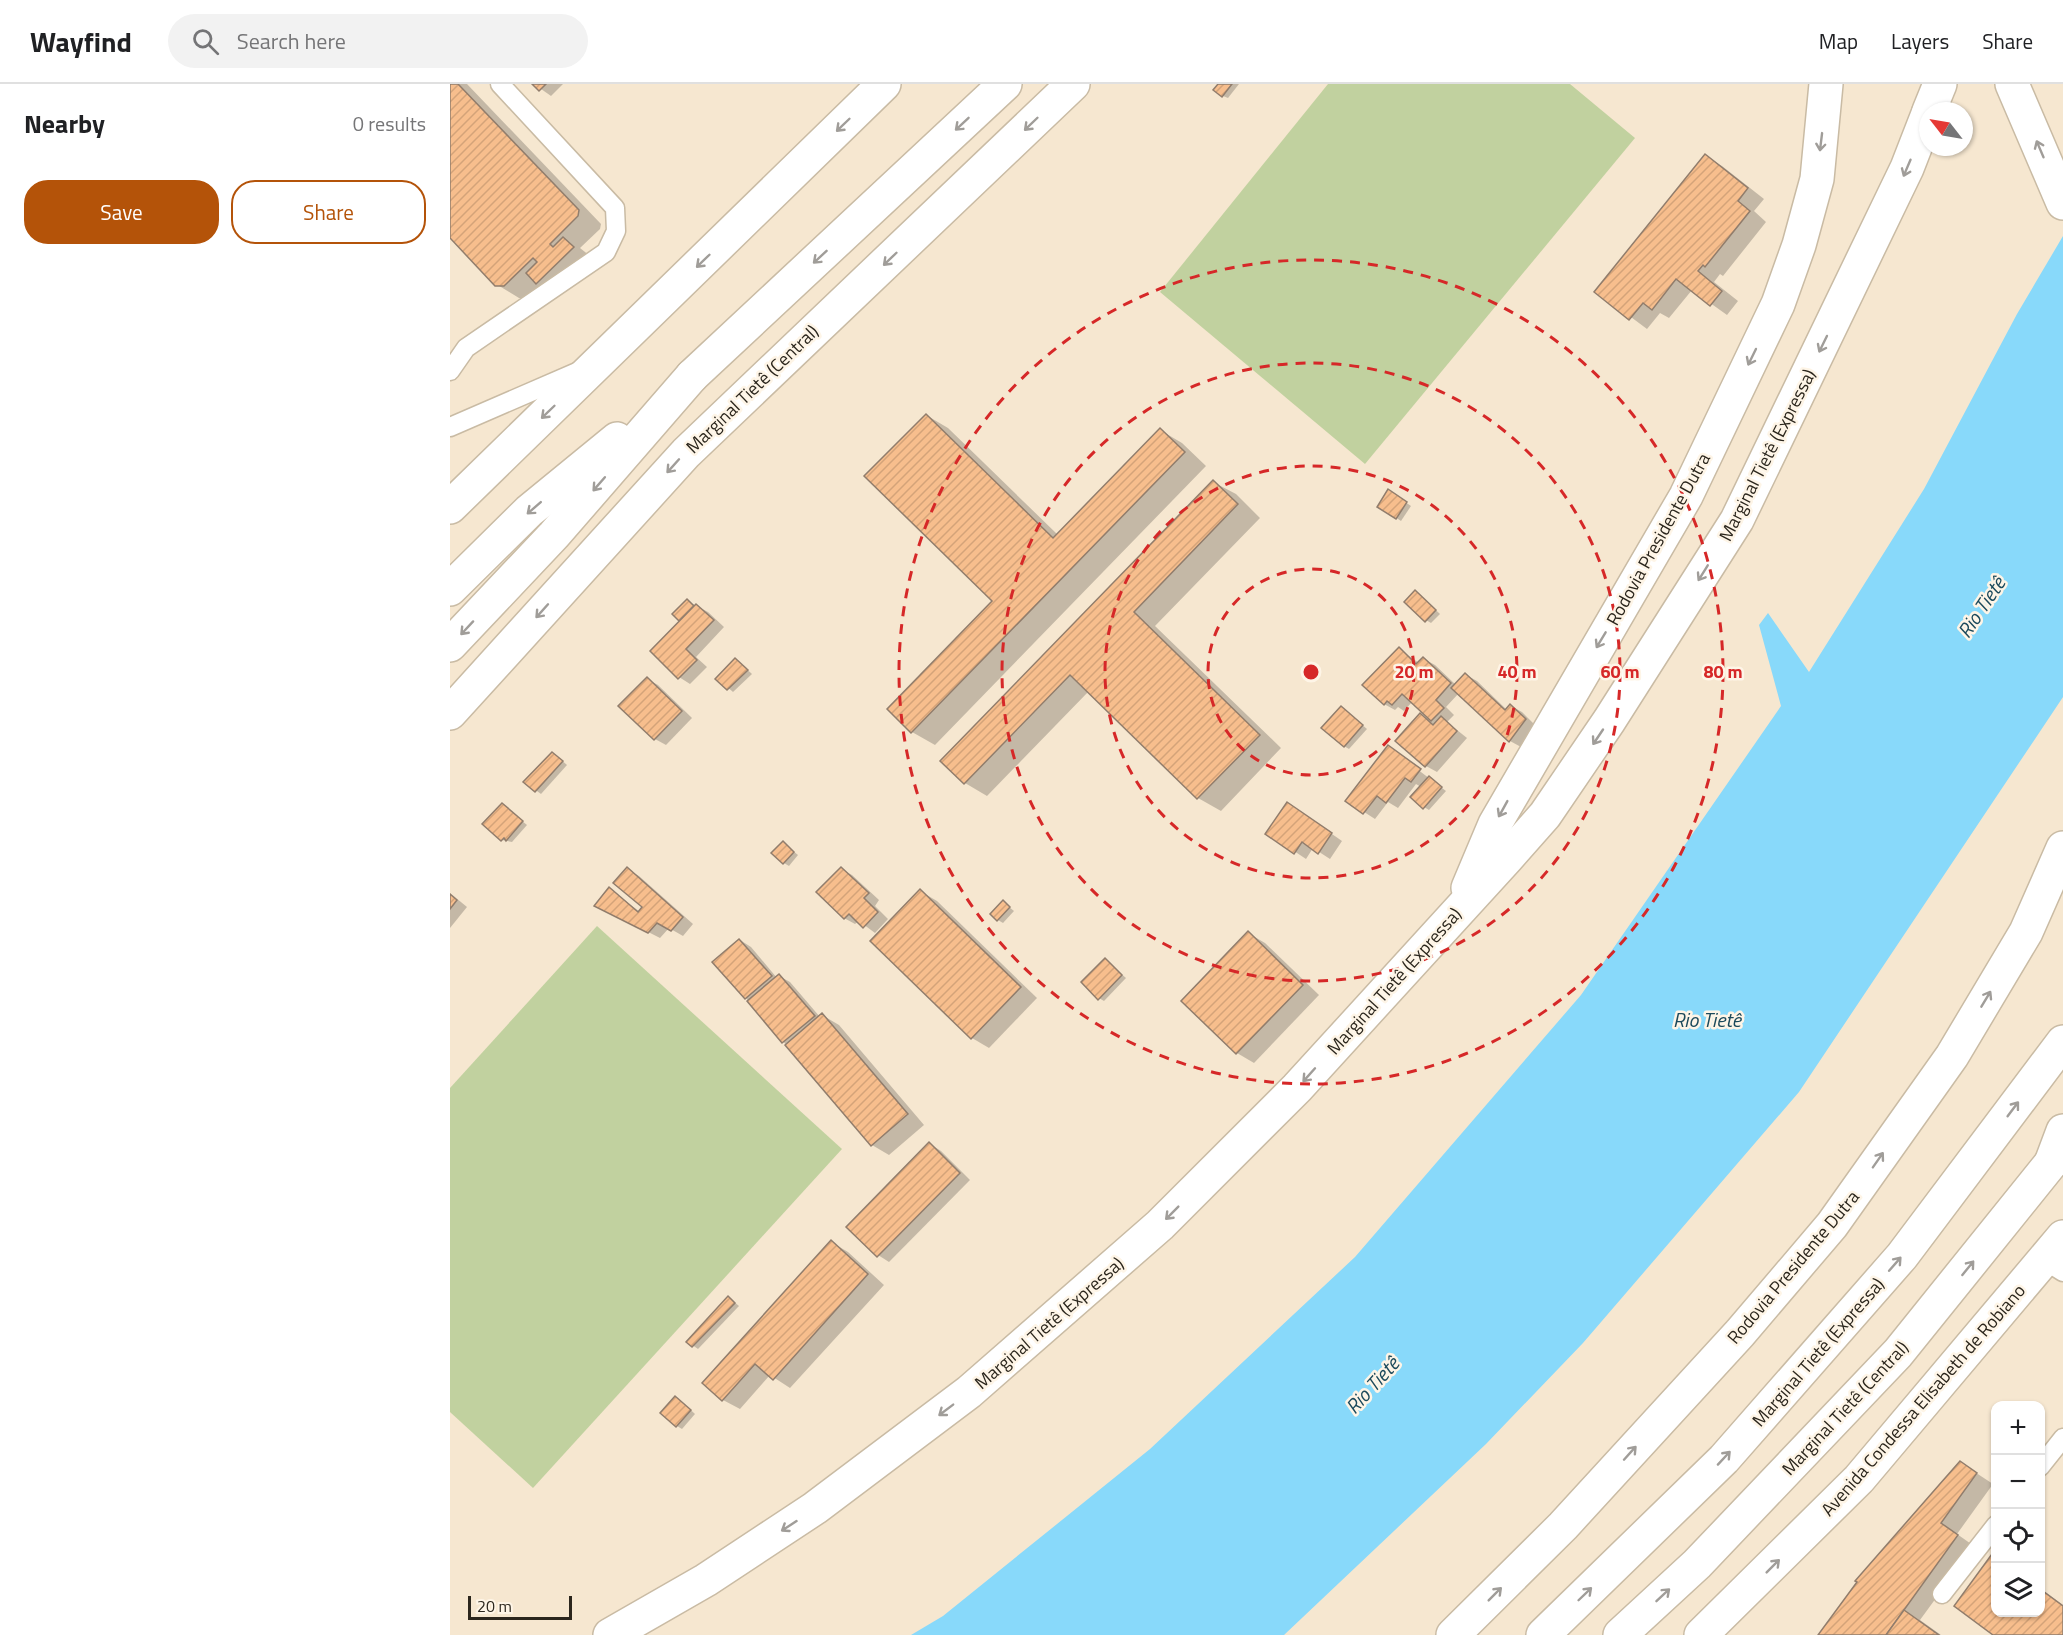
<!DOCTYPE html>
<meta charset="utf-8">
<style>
:root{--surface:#fff;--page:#f2f2f2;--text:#202124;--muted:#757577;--line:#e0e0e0;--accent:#b45309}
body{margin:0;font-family:"Titillium Web",sans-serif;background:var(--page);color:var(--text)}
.controls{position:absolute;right:18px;bottom:18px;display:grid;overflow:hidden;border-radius:12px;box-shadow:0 2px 4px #0004}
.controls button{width:54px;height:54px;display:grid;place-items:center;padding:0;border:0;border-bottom:2px solid var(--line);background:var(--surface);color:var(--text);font:30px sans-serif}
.compass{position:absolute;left:1469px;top:18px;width:54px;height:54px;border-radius:50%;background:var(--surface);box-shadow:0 2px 4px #0004;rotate:301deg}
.scale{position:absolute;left:18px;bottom:15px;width:104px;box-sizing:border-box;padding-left:6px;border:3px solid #2b261d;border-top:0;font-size:16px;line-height:21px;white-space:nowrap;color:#2b261d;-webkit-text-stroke:4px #fef5e7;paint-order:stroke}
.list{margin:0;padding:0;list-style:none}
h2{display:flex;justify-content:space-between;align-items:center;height:78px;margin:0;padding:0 24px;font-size:26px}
h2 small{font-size:20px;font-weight:400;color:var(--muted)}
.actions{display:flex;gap:12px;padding:18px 24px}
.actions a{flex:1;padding:14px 0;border:2px solid var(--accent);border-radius:24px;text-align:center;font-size:21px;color:var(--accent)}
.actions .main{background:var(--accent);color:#fff}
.icon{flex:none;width:33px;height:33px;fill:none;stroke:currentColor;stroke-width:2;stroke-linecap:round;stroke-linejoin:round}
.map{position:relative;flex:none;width:1613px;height:1551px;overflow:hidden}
header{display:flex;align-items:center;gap:36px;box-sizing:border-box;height:84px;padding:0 30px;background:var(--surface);border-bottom:2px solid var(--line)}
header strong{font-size:28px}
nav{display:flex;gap:33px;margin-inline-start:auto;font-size:21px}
.search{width:420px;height:54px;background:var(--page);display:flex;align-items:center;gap:15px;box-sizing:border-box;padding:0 21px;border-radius:33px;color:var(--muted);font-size:22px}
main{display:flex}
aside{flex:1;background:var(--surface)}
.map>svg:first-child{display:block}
.pitch{fill:#c1d19f}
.water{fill:#88d9fa}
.shadow{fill:#0003}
.building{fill:url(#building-hatch);stroke:#917d6c;stroke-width:1.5}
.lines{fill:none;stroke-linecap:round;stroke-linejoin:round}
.service-casing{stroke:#c9bba4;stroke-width:21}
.trunk-casing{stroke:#c9bba4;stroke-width:36}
.motorway-casing{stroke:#c9bba4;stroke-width:36}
.service{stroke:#fff;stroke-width:18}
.trunk{stroke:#fff;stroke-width:33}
.motorway{stroke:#fff;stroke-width:33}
.oneway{stroke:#a09d99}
.ring{fill:none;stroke:#d62828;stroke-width:3;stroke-dasharray:10 8}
.labels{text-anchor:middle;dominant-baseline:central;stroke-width:5;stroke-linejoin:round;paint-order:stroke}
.street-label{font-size:18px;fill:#2b261d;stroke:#fef5e7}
.water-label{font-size:20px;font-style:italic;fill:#1c4a5c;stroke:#fef5e7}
.centre{fill:#d62828;stroke:#fef5e7;stroke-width:3}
.ring-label{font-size:18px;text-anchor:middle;font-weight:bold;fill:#d62828;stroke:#fef5e7;stroke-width:5;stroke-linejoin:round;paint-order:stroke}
</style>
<header>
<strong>Wayfind</strong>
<div class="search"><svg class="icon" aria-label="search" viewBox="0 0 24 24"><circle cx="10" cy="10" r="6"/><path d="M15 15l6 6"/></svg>Search here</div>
<nav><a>Map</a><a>Layers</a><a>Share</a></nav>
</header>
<main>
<aside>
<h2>Nearby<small>0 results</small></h2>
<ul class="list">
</ul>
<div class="actions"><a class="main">Save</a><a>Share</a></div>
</aside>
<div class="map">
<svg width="1613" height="1551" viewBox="0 0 1613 1551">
<defs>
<pattern id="building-hatch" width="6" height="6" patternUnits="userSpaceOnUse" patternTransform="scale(1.5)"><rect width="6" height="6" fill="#f7be8d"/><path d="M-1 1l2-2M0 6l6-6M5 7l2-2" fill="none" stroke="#d4a379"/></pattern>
</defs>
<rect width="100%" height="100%" fill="#f6e7d0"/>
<g class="pitch">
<polygon points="878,0 1120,0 1185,54 915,380 710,208"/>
<polygon points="147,842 392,1065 83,1404 0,1328 0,1004"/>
</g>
<polygon class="water" points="1613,152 1613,613 1349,1008 1133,1259 1036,1360 834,1551 461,1551 493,1532 700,1365 905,1173 1131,911 1331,622 1309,541 1318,529 1359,588 1474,405 1567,230"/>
<g class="shadow">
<polygon points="0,0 17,0 151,140 150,145 130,164 145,176 109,211 91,201 77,214 69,214 46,200 0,152"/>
<polygon points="84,0 113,0 101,12"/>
<polygon points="770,0 789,0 778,14 773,12"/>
<polygon points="1255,72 1272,82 1314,115 1304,127 1316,138 1273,192 1270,190 1264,198 1288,217 1277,231 1242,206 1219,234 1210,229 1197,245 1146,207"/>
<polygon points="476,331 498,344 608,451 710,346 732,359 756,382 485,661 462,648 439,625 544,517"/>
<polygon points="763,398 786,410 810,434 705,542 831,664 771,727 748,714 639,607 537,712 515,699 492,677"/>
<polygon points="939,407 961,422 951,437 929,422"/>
<polygon points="970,511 990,530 981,539 976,536"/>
<polygon points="237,517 258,528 274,543 246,573 257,583 240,600 229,593 232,537 224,530"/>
<polygon points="949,565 969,579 974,575 985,581 1006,601 1016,591 1027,597 1057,626 1061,622 1072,628 1086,642 1071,663 1060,657 1009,609 996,623 1004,631 997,638 1017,654 987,688 976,682 970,631 982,636 962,618 954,627 948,623 945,626 934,620"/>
<polygon points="290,579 302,590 283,608 267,594"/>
<polygon points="197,595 208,601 242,634 216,661 205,655"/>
<polygon points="896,627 917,645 899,665 894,662"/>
<polygon points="938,663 996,707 979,726 974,723 971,703 966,700 948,724 938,718 925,735 897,717"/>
<polygon points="108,673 117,681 91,710 75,698"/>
<polygon points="53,721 77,741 62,758 52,756 34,740"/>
<polygon points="849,727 892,757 880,775 863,764 856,775 817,749"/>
<polygon points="333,759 348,771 339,782 334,779"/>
<polygon points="177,785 189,792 243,840 233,852 219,844 210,854 157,827 160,805 190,828 194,823"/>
<polygon points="391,785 402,791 429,816 425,822 438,835 425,849 409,837 405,840 394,834"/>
<polygon points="470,807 487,817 587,914 539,964 522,954 422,857"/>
<polygon points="0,809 17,823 0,844"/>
<polygon points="553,818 564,827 553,839 548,836"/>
<polygon points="798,849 815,859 869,911 804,979 787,969 733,917"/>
<polygon points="290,856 301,863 327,894 329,892 340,898 370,933 372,931 389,941 474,1041 439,1071 422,1061 296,914"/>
<polygon points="655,876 676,894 654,917 649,914"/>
<polygon points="480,1060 491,1067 520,1096 439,1178 428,1171"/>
<polygon points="381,1158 398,1168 434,1201 340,1304 320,1291 290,1325 273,1316"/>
<polygon points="283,1217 289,1222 248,1265 238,1258"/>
<polygon points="230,1316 245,1330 232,1345 227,1342"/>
<polygon points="1511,1379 1543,1400 1507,1450 1524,1462 1470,1536 1491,1551 1370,1551"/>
<polygon points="1590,1504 1613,1521 1613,1551 1546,1551 1546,1528 1590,1528"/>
</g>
<g class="building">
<polygon points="0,0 8,0 129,126 128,132 100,160 103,163 113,153 124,163 86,200 76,189 87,178 83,174 54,202 45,202 0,154"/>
<polygon points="82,0 96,0 89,7"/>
<polygon points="768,0 782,0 772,13 763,6"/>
<polygon points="1255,70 1298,104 1288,117 1300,127 1255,183 1253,181 1248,187 1272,207 1260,222 1226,195 1202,226 1193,219 1179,236 1144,208"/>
<polygon points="476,330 603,454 710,344 735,368 461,649 437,625 542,517 414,392"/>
<polygon points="763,396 788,420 684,528 810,651 747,715 620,591 514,700 490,677"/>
<polygon points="938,405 957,418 946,435 927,423"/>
<polygon points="965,506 986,526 975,538 954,518"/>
<polygon points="237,515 244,522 229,537 222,530"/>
<polygon points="246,520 264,536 236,565 247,576 228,595 200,567"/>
<polygon points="949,563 966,580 973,573 1001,599 986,616 994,624 981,637 952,610 942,621 937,617 934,621 912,601"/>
<polygon points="285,574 298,586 277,606 265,595"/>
<polygon points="1015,589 1055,626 1060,620 1076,635 1059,658 1001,604"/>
<polygon points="197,593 232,627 204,656 168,622"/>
<polygon points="891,622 913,641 894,663 871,644"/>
<polygon points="970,629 983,641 991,632 1007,647 975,683 945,657"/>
<polygon points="938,661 971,685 961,698 955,694 936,719 927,712 913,730 895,717"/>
<polygon points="102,668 113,677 85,708 73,698"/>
<polygon points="979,692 992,703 973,725 960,713"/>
<polygon points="837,718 882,749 868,770 852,758 844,770 815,750"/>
<polygon points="52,719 73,737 56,757 54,754 51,757 32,740"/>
<polygon points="333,757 344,768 333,780 321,769"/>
<polygon points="177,783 233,833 221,847 207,839 198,849 144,822 159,803 188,828 192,823 163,799"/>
<polygon points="391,783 419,809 414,814 428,828 413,844 399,830 394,835 366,808"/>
<polygon points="470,805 571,903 521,955 420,857"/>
<polygon points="0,810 7,816 0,825"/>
<polygon points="553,816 560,823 547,837 540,830"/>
<polygon points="798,847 853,901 786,970 731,917"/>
<polygon points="289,855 322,892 295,915 262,878"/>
<polygon points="655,874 672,891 648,916 631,898"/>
<polygon points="329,890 365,932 332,959 297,917"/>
<polygon points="372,929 458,1030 421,1062 335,961"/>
<polygon points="479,1058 510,1089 427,1173 396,1143"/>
<polygon points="381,1156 418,1190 323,1296 305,1280 272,1317 252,1299"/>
<polygon points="278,1212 285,1219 242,1263 236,1258"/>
<polygon points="225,1312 241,1326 226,1343 210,1329"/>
<polygon points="1510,1377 1527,1389 1491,1439 1508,1451 1436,1551 1368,1551 1407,1498 1405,1497"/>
<polygon points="1542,1470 1546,1472 1546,1528 1590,1528 1590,1505 1613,1522 1613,1551 1543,1551 1504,1522"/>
<polygon points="1454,1526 1489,1551 1436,1551"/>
</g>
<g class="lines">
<g class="service-casing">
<g id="service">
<polyline points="0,287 16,264 156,168 166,147 165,124 50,0"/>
<polyline points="0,343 127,288"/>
<polyline points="1594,1176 1613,1188"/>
<polyline points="1590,1383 1613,1354"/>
<polyline points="1492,1510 1546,1441"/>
</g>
</g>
<g class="trunk-casing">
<g id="trunk">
<polyline points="0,423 434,0"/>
<polyline points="0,505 79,427 167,355"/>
<polyline points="0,561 104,451 242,292"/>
<polyline points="0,629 236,369 623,0"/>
<polyline points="1170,1551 1247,1480 1448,1269 1601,1079"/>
<polyline points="1251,1551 1409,1395 1613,1153"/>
</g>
</g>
<g class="motorway-casing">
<g id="motorway">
<polyline points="1562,0 1613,119"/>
<polyline points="1479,27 1490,0"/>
<polyline points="242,292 555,0"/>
<polyline points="1018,804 1045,740 1236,412 1328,220 1349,161 1367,95 1376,0"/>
<polyline points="1601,1079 1613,1047"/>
<polyline points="160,1551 256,1496 365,1424 519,1308 710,1141 847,1004 1057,774 1095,731 1159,637 1287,436 1457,84 1478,30"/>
<polyline points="1003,1551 1113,1442 1290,1249 1382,1141 1502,972 1576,848 1613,764"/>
<polyline points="1093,1551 1274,1375 1452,1172 1613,958"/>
</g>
</g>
<use href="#service" class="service"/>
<use href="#trunk" class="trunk"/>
<use href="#motorway" class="motorway"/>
</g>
<defs><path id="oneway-shaft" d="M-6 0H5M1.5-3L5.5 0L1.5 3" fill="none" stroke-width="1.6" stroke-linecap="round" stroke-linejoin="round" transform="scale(1.5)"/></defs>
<g class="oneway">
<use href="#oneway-shaft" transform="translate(512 40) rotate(137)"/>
<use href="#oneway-shaft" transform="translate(581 40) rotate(136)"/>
<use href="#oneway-shaft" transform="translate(393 41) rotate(136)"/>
<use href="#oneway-shaft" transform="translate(1371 58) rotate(97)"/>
<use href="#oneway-shaft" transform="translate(1590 65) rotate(-113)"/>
<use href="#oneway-shaft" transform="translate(1457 84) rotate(113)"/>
<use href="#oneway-shaft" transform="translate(370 173) rotate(137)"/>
<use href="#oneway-shaft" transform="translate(440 175) rotate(136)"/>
<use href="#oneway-shaft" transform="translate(253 177) rotate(136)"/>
<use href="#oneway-shaft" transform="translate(1373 260) rotate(116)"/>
<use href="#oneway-shaft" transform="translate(1302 273) rotate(116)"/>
<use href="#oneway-shaft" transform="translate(98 328) rotate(136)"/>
<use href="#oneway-shaft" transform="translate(223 382) rotate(132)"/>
<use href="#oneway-shaft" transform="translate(149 400) rotate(131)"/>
<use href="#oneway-shaft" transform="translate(84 424) rotate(139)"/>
<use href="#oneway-shaft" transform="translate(1253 489) rotate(122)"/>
<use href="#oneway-shaft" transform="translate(92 527) rotate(132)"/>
<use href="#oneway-shaft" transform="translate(17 544) rotate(133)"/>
<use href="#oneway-shaft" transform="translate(1151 556) rotate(121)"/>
<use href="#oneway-shaft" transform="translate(1148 653) rotate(124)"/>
<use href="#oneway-shaft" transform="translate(1053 725) rotate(119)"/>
<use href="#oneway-shaft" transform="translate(1536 915) rotate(-59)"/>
<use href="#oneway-shaft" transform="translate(859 991) rotate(132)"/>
<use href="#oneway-shaft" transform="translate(1563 1025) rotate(-53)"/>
<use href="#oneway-shaft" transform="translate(1428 1076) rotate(-55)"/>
<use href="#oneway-shaft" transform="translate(722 1129) rotate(135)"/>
<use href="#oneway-shaft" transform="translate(1445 1180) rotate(-49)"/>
<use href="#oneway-shaft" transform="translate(1518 1184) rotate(-51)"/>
<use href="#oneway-shaft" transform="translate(496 1326) rotate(143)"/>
<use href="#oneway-shaft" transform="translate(1180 1369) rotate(-48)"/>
<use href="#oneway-shaft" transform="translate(1274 1374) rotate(-47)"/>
<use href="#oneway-shaft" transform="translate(339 1442) rotate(147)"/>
<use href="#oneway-shaft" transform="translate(1323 1482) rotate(-45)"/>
<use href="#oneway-shaft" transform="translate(1045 1510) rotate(-45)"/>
<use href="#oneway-shaft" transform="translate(1135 1510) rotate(-44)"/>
<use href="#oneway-shaft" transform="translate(1213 1511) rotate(-43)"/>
</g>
<g class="ring">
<circle cx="861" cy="588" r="103"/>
<circle cx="861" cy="588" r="206"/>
<circle cx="861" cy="588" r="309"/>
<circle cx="861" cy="588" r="412"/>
</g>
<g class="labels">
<g class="street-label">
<text transform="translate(302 305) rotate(-44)">Marginal Tietê (Central)</text>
<text transform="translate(1317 371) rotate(-63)">Marginal Tietê (Expressa)</text>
<text transform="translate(1208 455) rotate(-61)">Rodovia Presidente Dutra</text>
<text transform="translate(944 897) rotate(-48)">Marginal Tietê (Expressa)</text>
<text transform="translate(1343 1183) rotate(-50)">Rodovia Presidente Dutra</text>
<text transform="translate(599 1239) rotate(-41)">Marginal Tietê (Expressa)</text>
<text transform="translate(1368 1268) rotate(-49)">Marginal Tietê (Expressa)</text>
<text transform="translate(1473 1316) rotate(-49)">Avenida Condessa Elisabeth de Robiano</text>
<text transform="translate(1395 1324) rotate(-47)">Marginal Tietê (Central)</text>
</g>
<g class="water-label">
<text transform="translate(1531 523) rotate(-56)">Rio Tietê</text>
<text x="1257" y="935">Rio Tietê</text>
<text transform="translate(922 1301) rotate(-48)">Rio Tietê</text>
</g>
</g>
<circle cx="861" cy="588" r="9" class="centre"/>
<g class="ring-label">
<text x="964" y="594">20 m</text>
<text x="1067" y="594">40 m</text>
<text x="1170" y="594">60 m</text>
<text x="1273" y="594">80 m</text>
</g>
</svg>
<div class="controls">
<button>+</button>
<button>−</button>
<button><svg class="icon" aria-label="locate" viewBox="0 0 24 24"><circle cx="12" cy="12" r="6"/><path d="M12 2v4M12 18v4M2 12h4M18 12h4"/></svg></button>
<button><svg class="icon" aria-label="layers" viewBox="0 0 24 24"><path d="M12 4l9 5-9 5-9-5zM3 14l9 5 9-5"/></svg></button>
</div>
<svg class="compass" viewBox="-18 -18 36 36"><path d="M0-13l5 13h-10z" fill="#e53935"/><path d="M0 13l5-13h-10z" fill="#757577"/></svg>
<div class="scale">20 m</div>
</div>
</main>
